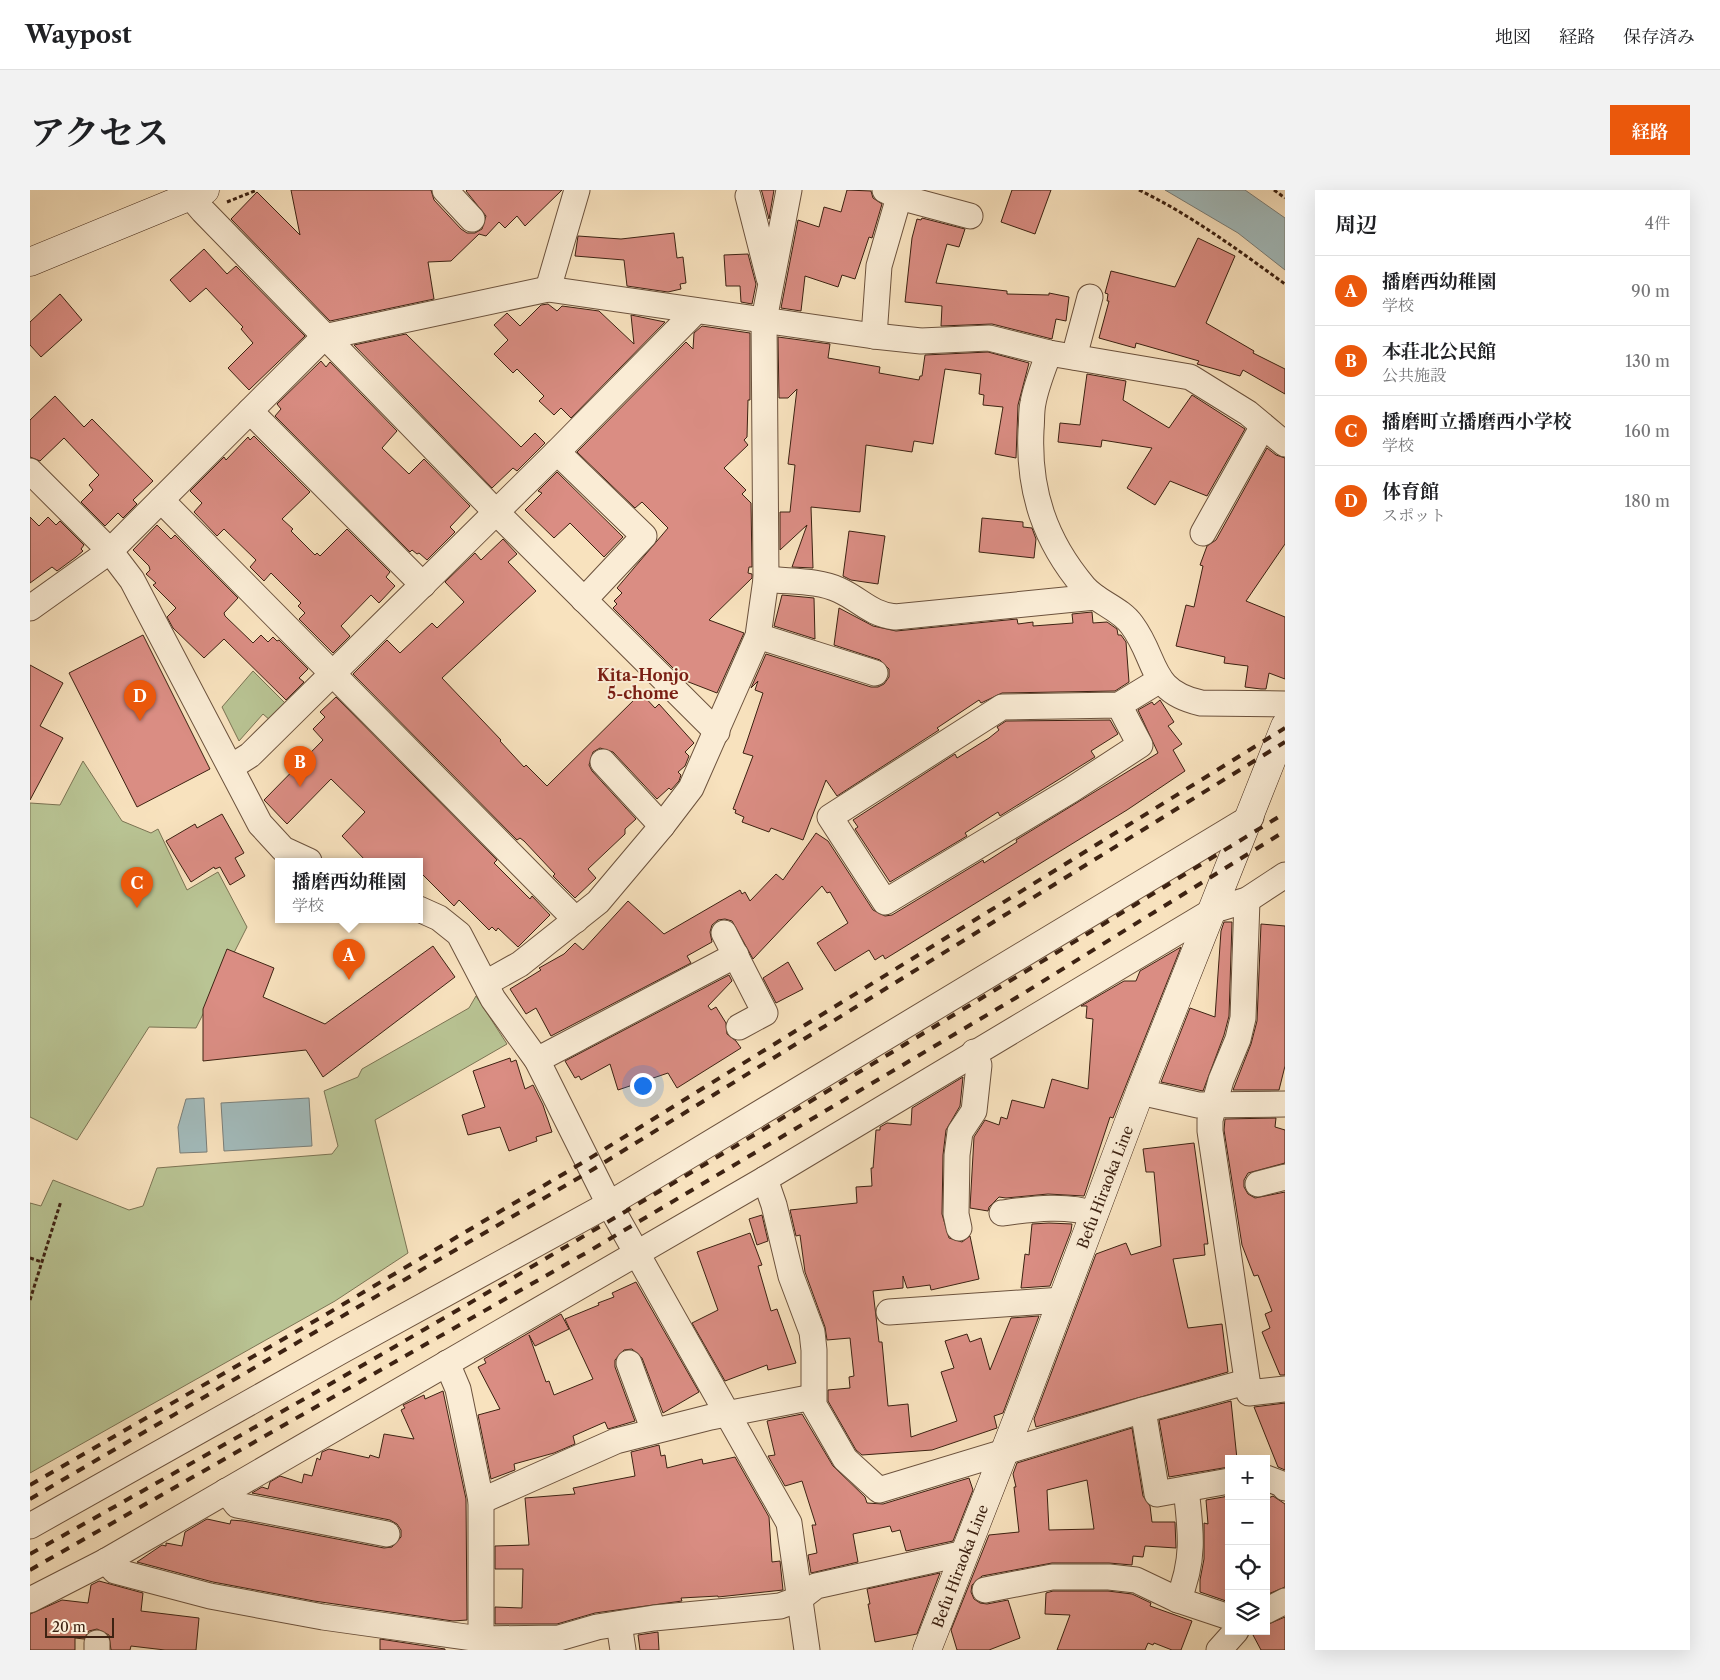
<!DOCTYPE html>
<html lang="ja">
<meta charset="utf-8">
<style>
:root{--surface:#fff;--page:#f2f2f2;--text:#202124;--muted:#757577;--line:#e0e0e0;--accent:#ea580c}
body{margin:0;font-family:"Libre Caslon Text","Noto Serif JP",serif;background:var(--page);color:var(--text)}
.controls{position:absolute;right:15px;bottom:15px;display:grid;overflow:hidden;border-radius:0px;box-shadow:0 5px 20px #0002}
.controls button{width:45px;height:45px;display:grid;place-items:center;padding:0;border:0;border-bottom:1px solid var(--line);background:var(--surface);color:var(--text);font:25px sans-serif}
.scale{position:absolute;left:15px;bottom:12px;width:69px;box-sizing:border-box;padding-left:5px;border:2px solid #3d2212;border-top:0;font-size:14px;line-height:18px;white-space:nowrap;color:#3d2212;-webkit-text-stroke:4px #faecd5;paint-order:stroke}
.you{position:absolute;left:612px;top:895px;width:18px;height:18px;margin:-12px;border:4px solid #fff;border-radius:50%;background:#1a73e8;box-shadow:0 0 0 8px #1a73e833}
.badge{display:grid;place-items:center;width:32px;height:32px;border-radius:50%;background:var(--accent);color:#fff;font-size:16px;font-weight:700}
.pin{position:absolute;translate:-50% -41px;filter:drop-shadow(0 1px 2px #0008)}
.pin::after{content:'';position:absolute;top:26px;width:18px;height:15px;background:inherit;clip-path:polygon(0 0,100% 0,50% 100%)}
.popup{position:absolute;left:245px;top:668px;width:148px;height:65px;box-sizing:border-box;display:grid;place-content:center;border-radius:0px;background:var(--surface);filter:drop-shadow(0 1px 4px #0005);font-size:16px;white-space:nowrap;color:var(--muted)}
.popup b{font-size:19px;color:var(--text)}
.popup::after{content:'';position:absolute;left:50%;top:100%;margin-left:-10px;border:10px solid transparent;border-top-color:var(--surface)}
.list{margin:0;padding:0;list-style:none}
h2{display:flex;justify-content:space-between;align-items:center;height:65px;margin:0;padding:0 20px;font-size:21px}
h2 small{font-size:16px;font-weight:400;color:var(--muted)}
.list li{display:grid;grid-template-columns:32px 1fr auto;gap:15px;align-items:center;box-sizing:border-box;height:70px;padding:0 20px;border-top:1px solid var(--line)}
.list b{display:block;font-size:19px;white-space:nowrap}
.list p{margin:0;font-size:16px;white-space:nowrap;color:var(--muted)}
.list em{font-size:16px;font-style:normal;color:var(--muted)}
.icon{flex:none;width:28px;height:28px;fill:none;stroke:currentColor;stroke-width:2;stroke-linecap:round;stroke-linejoin:round}
.map{position:relative;flex:none;width:1255px;height:1460px;overflow:hidden;border-radius:0px}
header{display:flex;align-items:center;gap:30px;box-sizing:border-box;height:70px;padding:0 25px;background:var(--surface);border-bottom:1px solid var(--line)}
header strong{font-size:24px}
nav{display:flex;gap:28px;margin-inline-start:auto;font-size:18px}
.intro{display:flex;align-items:center;justify-content:space-between;box-sizing:border-box;height:120px;padding:0 30px}
h1{margin:0;font-size:35px}
.button{padding:12px 22px;border-radius:0px;background:var(--accent);color:#fff;font-size:18px;font-weight:700}
main{display:flex;gap:30px;padding:0 30px}
aside{flex:1;background:var(--surface);border-radius:0px;box-shadow:0 5px 20px #0002}
.map>svg:first-child{display:block}
.green{fill:#b9c494;stroke:#7b7353}
.water{fill:#a2bbbc;stroke:#7a7e78}
.building{fill:#da8d83;stroke:#3d2212;fill-rule:evenodd}
.lines{fill:none;stroke-linecap:round;stroke-linejoin:round}
.street-casing{stroke:#6c523d;stroke-width:27}
.secondary-casing{stroke:#3d2212;stroke-width:29}
.path{stroke:#3d2212;stroke-width:3;stroke-dasharray:4 2.5;stroke-linecap:butt}
.street{stroke:#faecd5;stroke-width:25}
.secondary{stroke:#faecd5;stroke-width:28}
.rail{stroke:#3d2212;stroke-width:4;stroke-dasharray:9 9;stroke-linecap:butt}
.labels{text-anchor:middle;dominant-baseline:central;stroke-width:4;stroke-linejoin:round;paint-order:stroke}
.street-label{font-size:15px;fill:#3d2212;stroke:#faecd5}
.neighbourhood-label{font-size:16px;font-weight:bold;fill:#7a1f14;stroke:#faecd5}
</style>
<header>
<strong>Waypost</strong>
<nav><a>地図</a><a>経路</a><a>保存済み</a></nav>
</header>
<div class="intro"><h1>アクセス</h1><a class="button">経路</a></div>
<main>
<div class="map">
<svg width="1255" height="1460" viewBox="0 0 1255 1460">
<rect width="100%" height="100%" fill="#f8e2be"/>
<filter id="stains"><feTurbulence type="fractalNoise" baseFrequency=".004" numOctaves="4"/><feColorMatrix values="0 0 0 0 .2 0 0 0 0 .09 0 0 0 0 .02 0 0 0 .5 -.17"/></filter>
<radialGradient id="worn" r=".72"><stop offset=".6" stop-color="#630" stop-opacity="0"/><stop offset="1" stop-color="#630" stop-opacity=".3"/></radialGradient>
<g class="green">
<polygon points="223,481 256,514 241,531 233,524 209,551 192,517"/>
<polygon points="53,571 92,631 121,643 128,639 157,700 188,682 217,737 166,838 119,837 47,950 0,927 0,613 30,615"/>
<polygon points="446,806 477,854 345,930 378,1063 305,1111 0,1283 0,1013 11,1016 23,990 99,1020 113,1016 127,978 302,964 308,956 294,901 328,887 332,879 439,818"/>
</g>
<g class="water">
<polygon points="1135,0 1215,0 1255,28 1255,80 1208,43"/>
<polygon points="174,908 177,962 150,963 148,937 156,909"/>
<polygon points="279,908 282,956 194,961 191,913"/>
</g>
<g class="building">
<polygon points="261,0 401,0 404,10 431,39 437,43 445,43 452,39 456,26 436,1 437,0 532,0 495,36 487,26 475,38 469,32 456,46 449,44 421,71 398,72 404,109 300,131 201,29 227,2 270,45"/>
<polygon points="731,0 744,0 739,29 732,2"/>
<polygon points="817,0 841,1 843,8 852,14 842,48 839,47 825,89 812,85 808,97 775,86 771,121 751,118 768,30 789,37 794,17 811,22"/>
<polygon points="982,0 1021,0 1005,44 971,32"/>
<polygon points="892,28 935,39 929,57 917,54 906,93 977,101 977,104 1019,105 1019,103 1039,107 1036,131 1026,129 1022,149 962,134 911,136 912,116 875,112 882,48 887,29 891,30"/>
<polygon points="644,43 647,68 653,67 656,93 650,94 651,99 638,102 597,96 594,70 545,66 548,46 591,49"/>
<polygon points="1168,48 1205,66 1176,133 1224,161 1223,163 1255,179 1255,204 1213,180 1210,186 1167,174 1169,171 1106,153 1105,158 1069,148 1079,111 1077,111 1078,104 1075,103 1081,81 1145,97"/>
<polygon points="174,59 197,84 206,76 275,146 219,200 198,178 223,153 211,139 213,137 176,98 160,112 140,90"/>
<polygon points="718,64 726,94 722,114 711,112 710,96 696,96 694,65"/>
<polygon points="30,104 52,130 11,167 0,155 0,132"/>
<polygon points="518,114 527,121 532,116 569,121 604,154 601,125 635,132 541,228 531,218 524,225 509,211 514,206 487,179 483,183 464,164 478,150 464,135 477,123 490,136 511,115"/>
<polygon points="672,136 720,143 720,210 718,210 717,247 714,250 718,255 694,278 716,300 712,304 721,313 722,377 719,377 718,383 722,384 722,388 679,430 714,443 687,503 656,491 583,418 587,414 584,411 592,403 587,398 638,338 612,312 605,318 547,262 656,152 663,159 664,143"/>
<polygon points="376,144 491,257 505,243 515,253 487,281 483,278 462,298 324,155"/>
<polygon points="748,147 800,154 798,168 850,177 849,183 889,190 890,186 892,186 895,165 958,162 999,173 988,215 986,268 965,264 973,217 953,215 954,205 949,204 951,184 915,179 903,254 884,251 882,262 836,255 830,322 781,317 783,378 762,377 777,335 750,360 750,322 760,322 765,275 758,274 767,199 758,208 749,208"/>
<polygon points="291,171 296,177 300,172 367,241 352,258 379,284 394,269 440,316 420,337 425,342 397,370 389,363 387,364 382,360 380,362 245,226 251,219 247,214"/>
<polygon points="1057,184 1096,191 1093,210 1139,238 1162,205 1215,239 1177,306 1140,291 1125,315 1097,298 1122,258 1072,250 1071,257 1028,252 1030,233 1050,235"/>
<polygon points="25,206 54,237 62,229 123,291 103,310 107,314 93,328 88,323 75,336 51,312 63,300 59,295 69,285 34,248 10,271 0,267 0,230"/>
<polygon points="224,246 280,302 252,329 263,339 261,341 285,365 287,363 290,366 317,339 360,382 356,387 365,396 349,413 341,405 311,436 320,446 303,463 269,429 275,423 268,416 271,413 241,383 234,391 220,377 226,370 194,339 187,346 164,322 172,313 160,301 194,267 196,270 218,247 220,250"/>
<polygon points="1237,258 1246,265 1255,268 1255,354 1216,411 1255,427 1255,489 1239,483 1236,499 1231,499 1215,497 1218,476 1194,473 1195,467 1146,456 1156,415 1164,417 1173,376 1170,375 1177,356 1186,350"/>
<polygon points="527,282 593,347 574,367 540,333 524,348 495,320 512,303 508,301"/>
<polygon points="0,327 9,336 18,327 26,335 30,331 54,355 51,359 53,361 46,367 27,381 22,377 0,393"/>
<polygon points="952,328 993,332 993,337 1002,338 1006,349 1004,368 949,362"/>
<polygon points="127,335 141,349 145,345 208,408 194,423 195,426 223,453 231,445 238,452 243,447 247,451 249,450 278,479 269,488 274,492 256,510 194,449 174,468 143,438 137,427 146,418 123,395 126,393 116,384 120,380 119,376 103,360"/>
<polygon points="819,341 855,346 848,394 821,390 813,386"/>
<polygon points="473,349 487,364 478,372 506,401 412,488 471,550 470,551 494,577 496,575 517,596 611,503 625,518 629,514 664,553 655,562 659,566 655,576 648,582 651,585 649,591 641,600 639,598 627,609 583,562 570,558 563,562 559,575 562,581 606,629 595,639 595,644 558,679 566,688 545,708 523,686 525,684 494,651 490,648 487,650 323,484 357,450 370,463 402,433 407,438 434,412 415,392 445,363 451,370"/>
<polygon points="752,405 784,408 785,449 744,436"/>
<polygon points="809,418 843,436 866,441 987,429 988,434 1003,432 1003,436 1043,433 1042,424 1062,422 1063,433 1077,432 1087,439 1088,445 1091,445 1096,452 1099,492 1085,501 972,503 951,513 949,510 907,538 909,540 807,606 796,590 773,650 741,638 739,642 712,632 714,627 705,623 706,620 703,619 723,566 713,563 733,503 725,500 728,491 721,498 736,464 841,497 848,497 854,494 859,487 859,479 850,470 804,455"/>
<polygon points="113,445 180,579 107,617 39,483"/>
<polygon points="0,475 33,493 10,536 33,548 0,610"/>
<polygon points="306,507 467,670 464,673 500,709 502,706 520,725 488,757 468,738 466,741 462,737 459,740 429,710 424,716 389,681 389,671 336,671 312,646 335,622 301,589 257,634 234,610 293,550 283,539 295,527 290,522"/>
<polygon points="1130,510 1144,532 1138,536 1152,554 1143,560 1155,581 1097,620 855,769 853,765 845,770 839,760 805,781 787,753 818,733 800,702 797,703 792,696 723,769 702,731 695,729 688,730 682,735 680,742 682,752 657,766 661,773 521,846 506,818 496,824 480,799 511,780 509,778 534,764 545,753 553,760 598,711 634,744 710,700 712,704 715,702 720,711 746,684 753,690 786,643 798,651 843,720 855,726 862,725 953,670 954,673 987,652 986,650 1128,563 1108,520 1122,512 1124,515"/>
<polygon points="1080,530 1088,544 1061,561 1065,567 970,626 968,622 935,643 937,646 860,692 825,639 828,637 823,630 925,564 927,568 959,548 969,540 967,537 976,531"/>
<polygon points="192,624 214,663 205,668 215,686 200,695 190,677 185,679 184,677 161,692 136,651 165,634 167,638"/>
<polygon points="1194,732 1202,732 1199,826 1194,845 1173,901 1131,892 1160,818 1185,827 1191,741"/>
<polygon points="1231,734 1255,736 1255,876 1249,900 1203,900 1221,854 1227,831"/>
<polygon points="403,756 425,787 293,887 276,860 173,871 173,819 197,759 244,778 233,807 295,834"/>
<polygon points="1151,757 1083,928 1080,927 1054,1006 1018,1004 976,1008 969,1007 959,1017 958,1021 940,1018 944,947 955,930 969,935 971,927 977,929 982,910 1014,918 1022,889 1058,899 1063,829 1056,828 1057,816 1051,816 1094,791 1106,791 1110,781"/>
<polygon points="758,772 773,799 746,813 733,788"/>
<polygon points="699,785 702,791 678,816 681,820 686,817 696,833 697,844 706,851 711,858 647,898 638,883 588,900 580,874 551,890 549,886 545,888 535,871"/>
<polygon points="480,868 481,872 486,870 495,899 503,895 513,915 522,942 506,947 507,951 479,961 470,937 438,945 432,925 455,917 443,881"/>
<polygon points="933,887 930,916 916,940 913,965 912,1024 919,1048 932,1052 940,1046 949,1089 901,1100 900,1095 877,1098 873,1086 873,1098 843,1101 849,1152 852,1152 858,1216 878,1214 881,1247 927,1231 911,1182 924,1178 915,1151 937,1144 940,1152 951,1148 960,1180 981,1128 1009,1126 973,1223 964,1226 967,1238 902,1260 832,1265 826,1260 798,1211 798,1200 820,1198 819,1187 824,1186 820,1148 797,1150 795,1137 775,1082 770,1045 766,1046 760,1020 827,1013 826,997 842,996 841,978 843,978 846,940 850,940 850,937 857,933 881,935 882,918"/>
<polygon points="1246,928 1245,937 1255,940 1255,973 1218,983 1214,990 1214,997 1218,1004 1225,1008 1255,1002 1255,1185 1250,1185 1232,1142 1240,1138 1235,1124 1242,1121 1228,1085 1224,1086 1212,1055 1194,940 1195,929"/>
<polygon points="1164,953 1178,1054 1174,1054 1175,1065 1143,1069 1158,1138 1192,1134 1198,1182 1006,1237 1004,1229 1066,1064 1096,1053 1101,1065 1131,1056 1124,982 1116,982 1113,959"/>
<polygon points="732,1025 738,1051 727,1055 719,1029"/>
<polygon points="1019,1033 1042,1034 1041,1041 1020,1096 991,1098 995,1064 999,1065 1002,1034"/>
<polygon points="720,1043 732,1075 728,1076 741,1121 747,1119 766,1173 738,1180 737,1175 695,1191 662,1133 688,1120 667,1062"/>
<polygon points="606,1092 669,1202 633,1223 612,1168 602,1159 594,1160 585,1170 585,1177 605,1231 578,1239 575,1232 543,1246 545,1254 524,1263 484,1274 485,1280 461,1289 448,1225 470,1219 448,1177 456,1173 454,1169 531,1124 539,1139 505,1156 499,1145 516,1192 519,1191 524,1205 563,1189 535,1129 569,1115 568,1113 584,1107 582,1103"/>
<polygon points="413,1201 436,1309 437,1430 423,1431 284,1411 183,1392 107,1372 132,1355 136,1356 136,1353 152,1356 155,1342 177,1329 200,1334 201,1330 213,1331 354,1358 362,1357 371,1347 371,1340 367,1334 360,1330 222,1303 232,1297 238,1299 240,1292 250,1286 272,1293 274,1284 282,1286 287,1268 290,1270 292,1262 299,1259 339,1268 340,1265 349,1268 354,1244 384,1249 371,1220 375,1218 373,1215 394,1205 395,1209"/>
<polygon points="1201,1211 1207,1269 1199,1269 1199,1277 1139,1287 1129,1230"/>
<polygon points="1255,1213 1255,1280 1248,1277 1224,1217"/>
<polygon points="772,1224 803,1276 835,1307 837,1313 853,1314 939,1288 943,1300 923,1351 876,1361 870,1340 862,1342 860,1336 823,1344 828,1372 781,1383 778,1365 787,1363 782,1335 786,1335 772,1291 755,1296 738,1266 745,1265 737,1231"/>
<path d="M1102,1238l11,68 7,10 2,16h23l1,26 -31,-2 -2,11 -10,-1 -1,9 -23,-2h-57l-70,13 -10,9 -1,7 3,7 6,4 7,1 21,-4 12,38 -31,12h-32l-6,-20 38,-95 30,-3 -5,-45h2l-3,-13 4,-11zM1057,1290l7,49 -45,1 -2,-40z"/>
<polygon points="629,1255 631,1266 635,1265 637,1278 672,1269 673,1274 705,1267 739,1327 742,1372 750,1371 753,1400 688,1407 688,1406 651,1408 652,1411 565,1423 527,1434 465,1434 465,1417 492,1418 493,1379 465,1379 465,1356 499,1355 495,1308 545,1304 543,1298 605,1286 601,1262"/>
<polygon points="1199,1306 1199,1412 1170,1402 1170,1390 1174,1369 1174,1333 1178,1334 1176,1310"/>
<polygon points="1243,1306 1255,1314 1255,1397 1236,1405 1236,1309"/>
<polygon points="910,1383 887,1444 845,1452 838,1414 840,1414 837,1399"/>
<polygon points="69,1391 113,1403 111,1421 169,1428 166,1460 135,1460 101,1456 100,1460 81,1460 79,1445 67,1439 59,1441 54,1449 45,1448 45,1460 0,1460 0,1424 32,1410 58,1413 61,1395"/>
<polygon points="1023,1401 1078,1401 1102,1404 1121,1413 1120,1416 1162,1431 1151,1460 1142,1460 1124,1453 1123,1455 1118,1453 1115,1460 1027,1460 1040,1425 1015,1424 1016,1403"/>
<polygon points="1255,1427 1255,1460 1231,1460 1223,1445 1230,1441 1236,1441 1236,1435"/>
<polygon points="628,1442 629,1460 610,1460 608,1445"/>
<polygon points="350,1449 415,1459 415,1460 350,1460"/>
</g>
<g class="lines">
<g class="street-casing">
<g id="street">
<polyline points="155,0 173,21 466,322 687,542"/>
<polyline points="415,0 442,29"/>
<polyline points="855,0 869,7 940,26"/>
<polyline points="718,6 739,88"/>
<polyline points="518,99 547,0"/>
<polyline points="844,146 849,76 869,7"/>
<path d="M1019,163c-6,16 -13,33 -16,50 -2,9 -1,18 -2,27 -3,61 14,111 53,157 14,16 36,21 48,38 26,35 16,66 69,78l84,1"/>
<polyline points="1044,167 1060,107"/>
<polyline points="220,221 393,395"/>
<polyline points="527,262 614,346 554,410"/>
<polyline points="0,281 80,361 102,390 230,634 253,659 279,671"/>
<polyline points="131,310 546,730"/>
<polyline points="1173,343 1233,236"/>
<path d="M736,389c24,3 52,1 73,11 22,10 31,24 56,27l200,-20"/>
<polyline points="0,418 80,361 294,147 518,99 844,146 891,151 959,148 1019,163 1160,187 1218,223 1255,254"/>
<polyline points="728,446 845,483"/>
<polyline points="1089,515 1110,555 1041,600 855,712 800,627 972,517 1089,515 1130,490"/>
<polyline points="573,572 632,636"/>
<polyline points="201,577 220,565 527,262 666,121"/>
<polyline points="1217,710 1213,828 1208,849 1191,890 1180,930 1180,941 1219,1203 1255,1199"/>
<polyline points="389,719 409,728 429,744 463,809 507,870 579,1014 759,1333 777,1460"/>
<polyline points="694,743 735,823 709,837"/>
<polyline points="456,793 490,774 568,712 632,636 661,598 728,446 736,389 734,130 759,0"/>
<polyline points="507,870 706,765"/>
<polyline points="1110,902 1168,915 1255,914"/>
<polyline points="735,989 744,1015 761,1086 782,1142 784,1160 784,1215 815,1269 849,1300 1113,1220 1216,1192"/>
<polyline points="1228,994 1255,987"/>
<path d="M972,1023c30,-4 63,-9 93,1"/>
<polyline points="929,1038 926,1024 927,965 930,942 944,921 949,875 944,862"/>
<polyline points="859,1122 1032,1110"/>
<polyline points="417,1173 428,1199 451,1311 451,1460"/>
<polyline points="599,1173 624,1241"/>
<polyline points="1113,1220 1127,1304 1199,1291"/>
<polyline points="1236,1288 1252,1294 1255,1298"/>
<polyline points="196,1301 207,1315 357,1344"/>
<polyline points="451,1311 586,1251 681,1227 783,1207"/>
<polyline points="0,1336 313,1160 579,1014 1221,627"/>
<polyline points="76,1371 85,1381 180,1406 293,1427 450,1449 529,1448 567,1437 624,1428 750,1416 769,1409 786,1396 935,1363"/>
<polyline points="955,1400 1022,1387 1079,1387 1106,1390 1148,1410 1199,1427"/>
<polyline points="0,1410 76,1371 735,989 1184,720 1217,710 1255,685"/>
<path d="M1148,1410c17,-40 13,-69 8,-111"/>
<polyline points="1236,1421 1255,1411"/>
<polyline points="589,1434 593,1460"/>
<polyline points="67,1460 67,1453"/>
<polyline points="1189,1460 1206,1441"/>
</g>
</g>
<g class="secondary-casing">
<g id="secondary">
<polyline points="0,72 175,0"/>
<polyline points="897,1460 993,1214 1110,902 1255,536"/>
</g>
</g>
<g class="path">
<path d="M1109,0c52,25 99,60 146,94"/>
<polyline points="1244,0 1255,8"/>
<polyline points="197,12 227,0"/>
<polyline points="0,1068 12,1072"/>
<polyline points="0,1110 31,1011"/>
</g>
<use href="#street" class="street"/>
<use href="#secondary" class="secondary"/>
<g class="rail">
<polyline points="0,1295 295,1125 557,970 1255,538"/>
<polyline points="0,1309 562,980 1255,552"/>
<path d="M0,1364c424,-236 841,-487 1255,-741"/>
<polyline points="0,1380 561,1060 994,803 1255,641"/>
</g>
</g>
<g class="labels">
<g class="street-label">
<text transform="translate(1075 997) rotate(-69)">Befu Hiraoka Line</text>
<text transform="translate(930 1376) rotate(-69)">Befu Hiraoka Line</text>
</g>
<g class="neighbourhood-label">
<text x="613" y="485">Kita-Honjo<tspan x="613" dy="18">5-chome</tspan></text>
</g>
</g>
<rect width="100%" height="100%" filter="url(#stains)"/>
<rect width="100%" height="100%" fill="url(#worn)"/>
</svg>
<div class="controls">
<button>+</button>
<button>−</button>
<button><svg class="icon" aria-label="locate" viewBox="0 0 24 24"><circle cx="12" cy="12" r="6"/><path d="M12 2v4M12 18v4M2 12h4M18 12h4"/></svg></button>
<button><svg class="icon" aria-label="layers" viewBox="0 0 24 24"><path d="M12 4l9 5-9 5-9-5zM3 14l9 5 9-5"/></svg></button>
</div>
<div class="scale">20 m</div>
<div class="you"></div>
<div class="pin badge" style="left:319px;top:790px">A</div>
<div class="popup"><b>播磨西幼稚園</b>学校</div>
<div class="pin badge" style="left:270px;top:597px">B</div>
<div class="pin badge" style="left:107px;top:718px">C</div>
<div class="pin badge" style="left:110px;top:531px">D</div>
</div>
<aside>
<h2>周辺<small>4件</small></h2>
<ul class="list">
<li><span class="badge">A</span><div><b>播磨西幼稚園</b><p>学校</p></div><em>90 m</em></li>
<li><span class="badge">B</span><div><b>本荘北公民館</b><p>公共施設</p></div><em>130 m</em></li>
<li><span class="badge">C</span><div><b>播磨町立播磨西小学校</b><p>学校</p></div><em>160 m</em></li>
<li><span class="badge">D</span><div><b>体育館</b><p>スポット</p></div><em>180 m</em></li>
</ul>
</aside>
</main>
